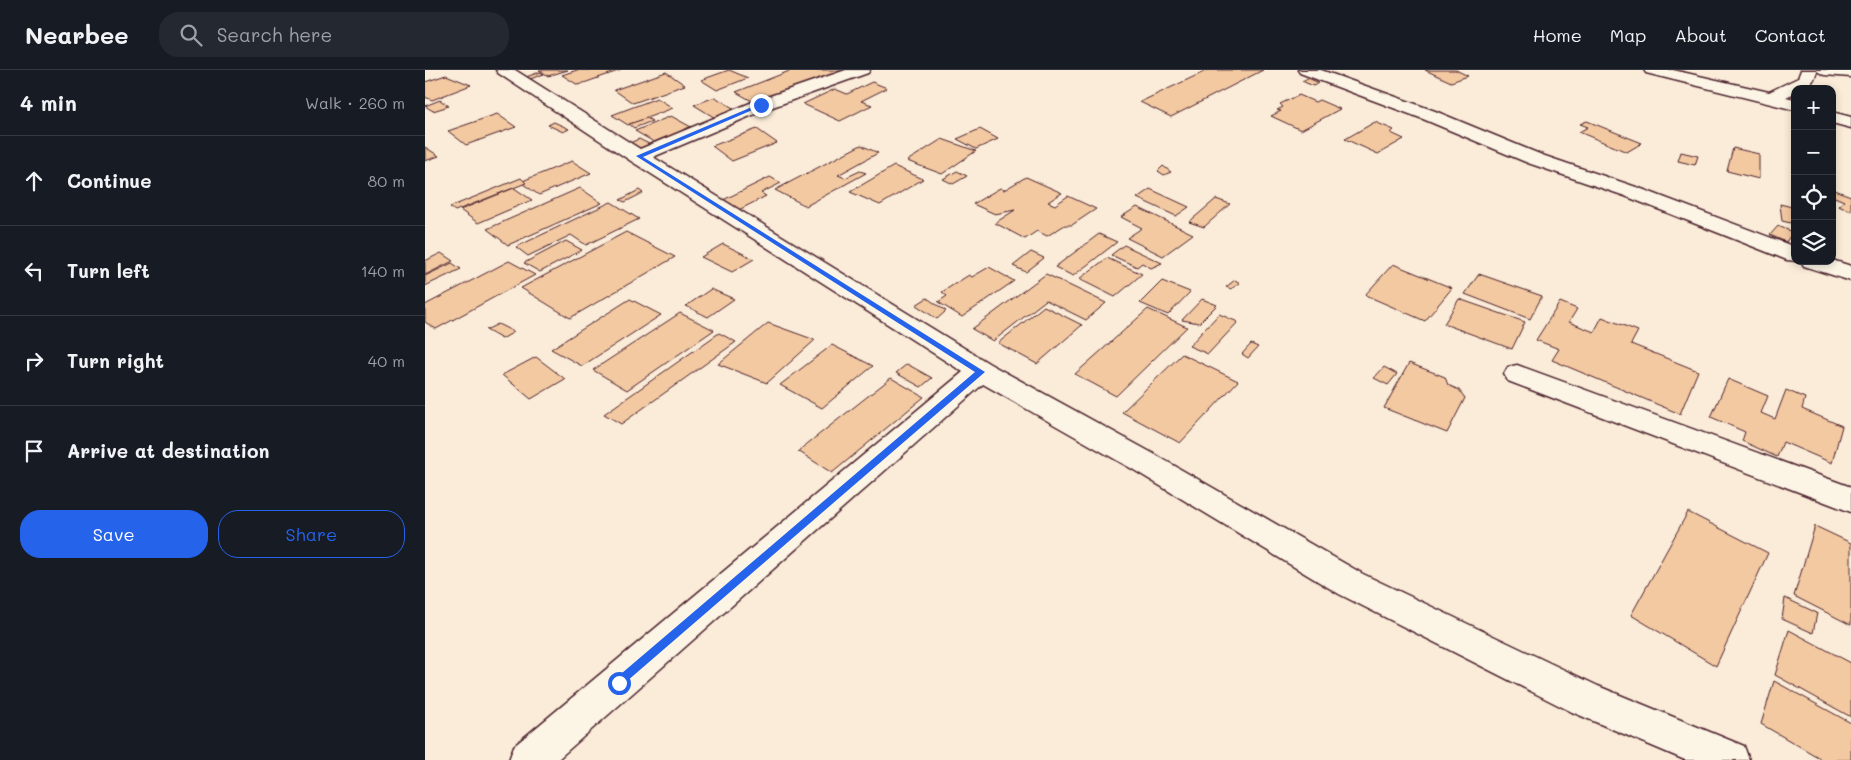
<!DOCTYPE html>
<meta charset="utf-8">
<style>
:root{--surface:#171b24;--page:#242831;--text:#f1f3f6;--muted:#9ea1a6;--line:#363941;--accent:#2563eb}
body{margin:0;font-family:Mali,sans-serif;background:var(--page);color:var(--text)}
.controls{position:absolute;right:15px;top:15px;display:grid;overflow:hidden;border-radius:10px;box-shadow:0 2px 8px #0003}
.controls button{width:45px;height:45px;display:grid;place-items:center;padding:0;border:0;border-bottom:1px solid var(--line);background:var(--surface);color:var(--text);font:25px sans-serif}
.stop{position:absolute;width:15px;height:15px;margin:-11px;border:4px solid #2563eb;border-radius:50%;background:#fff}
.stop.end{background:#2563eb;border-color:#fff;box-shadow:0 1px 5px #0008}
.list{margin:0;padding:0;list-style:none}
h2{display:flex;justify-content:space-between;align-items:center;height:65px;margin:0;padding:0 20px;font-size:21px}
h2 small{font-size:16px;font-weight:400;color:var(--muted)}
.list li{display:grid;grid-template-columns:32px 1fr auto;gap:15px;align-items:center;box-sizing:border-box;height:90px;padding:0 20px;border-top:1px solid var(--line)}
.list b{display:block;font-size:19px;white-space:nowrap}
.list em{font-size:16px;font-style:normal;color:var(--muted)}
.actions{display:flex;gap:10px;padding:15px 20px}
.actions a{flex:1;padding:11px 0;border:1px solid var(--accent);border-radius:20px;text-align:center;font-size:18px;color:var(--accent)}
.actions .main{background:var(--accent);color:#fff}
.icon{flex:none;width:28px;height:28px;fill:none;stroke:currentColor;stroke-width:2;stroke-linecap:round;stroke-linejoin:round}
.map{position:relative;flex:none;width:1426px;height:690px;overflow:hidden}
header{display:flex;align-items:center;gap:30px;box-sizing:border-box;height:70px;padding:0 25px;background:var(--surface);border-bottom:1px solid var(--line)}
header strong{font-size:24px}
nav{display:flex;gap:28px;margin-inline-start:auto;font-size:18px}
.search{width:350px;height:45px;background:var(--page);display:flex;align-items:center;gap:12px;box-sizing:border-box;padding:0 18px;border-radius:20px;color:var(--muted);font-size:19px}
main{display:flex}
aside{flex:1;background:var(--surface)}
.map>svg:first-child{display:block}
.building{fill:#f3c9a2;stroke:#4a1f2b}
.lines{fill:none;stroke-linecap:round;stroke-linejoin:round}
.minor-casing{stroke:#4a1f2b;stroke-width:3}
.minor{fill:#fcf5e5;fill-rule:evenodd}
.route{fill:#2563eb}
</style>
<header>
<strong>Nearbee</strong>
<div class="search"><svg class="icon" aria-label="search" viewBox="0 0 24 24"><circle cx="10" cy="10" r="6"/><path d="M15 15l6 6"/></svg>Search here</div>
<nav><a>Home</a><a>Map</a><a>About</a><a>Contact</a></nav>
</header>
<main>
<aside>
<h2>4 min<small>Walk · 260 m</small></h2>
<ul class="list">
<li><svg class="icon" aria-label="ahead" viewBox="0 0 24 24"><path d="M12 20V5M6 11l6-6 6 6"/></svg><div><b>Continue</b></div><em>80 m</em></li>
<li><svg class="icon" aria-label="left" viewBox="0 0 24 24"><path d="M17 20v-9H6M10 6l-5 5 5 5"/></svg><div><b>Turn left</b></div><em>140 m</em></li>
<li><svg class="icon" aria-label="right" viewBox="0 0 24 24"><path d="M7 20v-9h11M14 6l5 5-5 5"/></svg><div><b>Turn right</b></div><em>40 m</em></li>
<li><svg class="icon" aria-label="arrive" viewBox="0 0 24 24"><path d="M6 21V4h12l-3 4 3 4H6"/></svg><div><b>Arrive at destination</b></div></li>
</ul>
<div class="actions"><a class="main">Save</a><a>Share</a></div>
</aside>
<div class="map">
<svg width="1426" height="690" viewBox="0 0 1426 690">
<rect width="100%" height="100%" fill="#faecd8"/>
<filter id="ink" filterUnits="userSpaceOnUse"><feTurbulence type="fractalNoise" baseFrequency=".02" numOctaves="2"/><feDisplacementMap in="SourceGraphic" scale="10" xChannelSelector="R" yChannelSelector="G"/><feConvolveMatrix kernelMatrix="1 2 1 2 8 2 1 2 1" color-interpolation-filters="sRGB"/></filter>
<g filter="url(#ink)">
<g class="building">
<polygon points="114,0 143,0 123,6"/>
<polygon points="152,0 196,0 153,15 137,5"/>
<polygon points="304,0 323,8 292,20 276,10"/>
<polygon points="367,0 420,0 334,35 311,22"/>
<polygon points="783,0 838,0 746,47 715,32"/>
<polygon points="1000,0 1031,0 1043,6 1026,12"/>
<polygon points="115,2 119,4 105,9 101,7"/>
<polygon points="241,2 260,15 208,33 189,20"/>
<polygon points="21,5 46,15 7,30 0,27 0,12"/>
<polygon points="883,8 894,13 888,16 877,11"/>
<polygon points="447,12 462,18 436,31 447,35 415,51 378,34 410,19 422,24"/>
<polygon points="874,25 890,32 894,30 915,39 876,60 846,46 856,41 852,40 858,37 855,34"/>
<polygon points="290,27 313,41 292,49 269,35"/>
<polygon points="232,28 248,38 203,55 187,45"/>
<polygon points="15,30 24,36 8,41 0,36"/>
<polygon points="72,44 91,57 41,75 23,61"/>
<polygon points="246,46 266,57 256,61 261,64 247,70 241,67 229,72 210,61"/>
<polygon points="222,48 227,51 209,58 204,54"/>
<polygon points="1162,51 1217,73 1202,82 1154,62 1163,57 1155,54"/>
<polygon points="129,52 144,59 138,62 123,55"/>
<polygon points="950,52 969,60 966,63 979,69 953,84 920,69"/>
<polygon points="332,59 352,73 307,91 287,76"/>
<polygon points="555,59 573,69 551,79 532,69"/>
<polygon points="214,69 228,76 213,82 200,75"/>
<polygon points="517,69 551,81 517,104 482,91"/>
<polygon points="436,75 453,83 413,105 420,108 435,101 441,103 381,136 350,120"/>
<polygon points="0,77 14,86 0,91"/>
<polygon points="1308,78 1334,84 1334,109 1302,101"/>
<polygon points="1256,82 1273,86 1270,95 1253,91"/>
<polygon points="147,91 166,103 114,125 95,112"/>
<polygon points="469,96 498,109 455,135 425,122"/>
<polygon points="738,96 746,102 739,105 733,101"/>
<polygon points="532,101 542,106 528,114 518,109"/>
<polygon points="345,107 356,113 336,123 341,126 306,144 290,134"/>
<polygon points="601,107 637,123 623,132 630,135 643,126 671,139 647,155 640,155 622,166 612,161 600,169 570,153 590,140 570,144 548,134 575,118 579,120"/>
<polygon points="96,108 101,113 30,141 25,137"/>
<polygon points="89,118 107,130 53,153 35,140"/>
<polygon points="155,118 177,133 83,175 62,159"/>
<polygon points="725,119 764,137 751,146 712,128"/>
<polygon points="214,120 218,123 200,132 195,130"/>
<polygon points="1409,120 1426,126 1426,141 1413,136 1419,131 1407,126"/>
<polygon points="791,129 805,134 779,157 764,152"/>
<polygon points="186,132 214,149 161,175 146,165 103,186 91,177"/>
<polygon points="1355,134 1367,137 1370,154 1357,151"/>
<polygon points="712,137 768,164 738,186 702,168 717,158 696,147"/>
<polygon points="1353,156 1368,162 1361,172 1345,165"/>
<polygon points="201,162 250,187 145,248 96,218"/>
<polygon points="674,164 692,172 648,206 630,197"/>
<polygon points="141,171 157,180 115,202 99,193"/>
<polygon points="298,174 329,189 307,202 276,187"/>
<polygon points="699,175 737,193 726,198 717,193 712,197 686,185"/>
<polygon points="606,182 619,188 601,202 588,196"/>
<polygon points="16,183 28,191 0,205 0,191"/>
<polygon points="682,188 717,204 690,227 654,209"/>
<polygon points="84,191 110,205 11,259 0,252 0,235"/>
<polygon points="27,193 36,199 0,216 0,206"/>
<polygon points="968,194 1027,218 1000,251 940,225"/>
<polygon points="564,197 589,211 537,247 513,232 522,226 517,222 544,205 547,207"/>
<polygon points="621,204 681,233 661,250 621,230 568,271 547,259"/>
<polygon points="1054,204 1117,226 1105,249 1040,224"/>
<polygon points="810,210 815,213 806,219 801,217"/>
<polygon points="737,211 765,222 743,245 715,233"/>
<polygon points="286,219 309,229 283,247 261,236"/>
<polygon points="502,228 521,241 512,249 491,235"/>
<polygon points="205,229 236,245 157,296 126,279"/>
<polygon points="777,229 792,235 774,253 757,250"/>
<polygon points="1034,229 1100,252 1087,279 1019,254"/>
<polygon points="1135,232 1152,239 1144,252 1169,262 1177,247 1213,261 1206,274 1273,301 1255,344 1127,290 1134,279 1111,270"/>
<polygon points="619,236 657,255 612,294 573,273"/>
<polygon points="723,239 762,257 691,326 650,304"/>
<polygon points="255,243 289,260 202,320 168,300"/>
<polygon points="794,244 813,252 783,284 764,276"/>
<polygon points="343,253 390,270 342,313 293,294"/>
<polygon points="73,254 89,262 77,269 61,260"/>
<polygon points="294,263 311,272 196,354 179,344"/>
<polygon points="826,274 833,277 823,288 817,284"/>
<polygon points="407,275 448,296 397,338 355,315"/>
<polygon points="757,284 813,311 755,373 697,342"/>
<polygon points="111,287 140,309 106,329 77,305"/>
<polygon points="984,293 1020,307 1023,315 1034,320 1040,328 1022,363 959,338"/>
<polygon points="482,294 507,308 496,317 471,303"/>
<polygon points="959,297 972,304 963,315 949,308"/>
<polygon points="466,308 499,327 407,403 373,381"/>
<polygon points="1303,309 1343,326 1336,343 1350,349 1361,320 1380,328 1377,339 1417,356 1407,393 1358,372 1352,387 1317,371 1320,362 1286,347"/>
<polygon points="1263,442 1343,483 1291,596 1206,545"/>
<polygon points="1390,456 1426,473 1426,555 1369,526"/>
<polygon points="1360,528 1392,543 1388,563 1357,549"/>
<polygon points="1364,560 1426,593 1426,647 1350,605"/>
<polygon points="1349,611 1426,653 1426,690 1398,690 1336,654"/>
</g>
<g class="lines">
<g class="minor-casing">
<g id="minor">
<polygon points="71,0 90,0 215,79 330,31 421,0 445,0 443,3 342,39 228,87 565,294 729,384 938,504 1173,616 1319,676 1324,690 1260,690 1147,642 914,524 709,400 558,314 132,690 84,690 89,676 538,302 206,91 73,3"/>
<polygon points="873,0 896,0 1010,41 1117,85 1214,118 1370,177 1370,191 1372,191 1362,190 1200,126 1103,93 998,49 875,3"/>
<path d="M1219,0h29l96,22 29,-14 3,-8h50v7l-27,-2 -7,-4c-4,13 -9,18 -22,18v4l-9,4 9,2v11l-149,-37z"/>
<polygon points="1407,42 1426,47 1426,58 1407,53"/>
<polygon points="1407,190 1426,196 1426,211 1379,196 1376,191"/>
<polygon points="1092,295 1426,417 1426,442 1083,311 1079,304 1083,297"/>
</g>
</g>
<use href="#minor" class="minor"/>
</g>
</g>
<polygon class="route" points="334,34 339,35 218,87 560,302 194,618 190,617 189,613 190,609 550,302 211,86"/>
</svg>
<div class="controls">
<button>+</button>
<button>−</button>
<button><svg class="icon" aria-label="locate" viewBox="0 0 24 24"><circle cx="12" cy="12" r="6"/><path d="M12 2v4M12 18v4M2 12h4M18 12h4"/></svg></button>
<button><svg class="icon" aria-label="layers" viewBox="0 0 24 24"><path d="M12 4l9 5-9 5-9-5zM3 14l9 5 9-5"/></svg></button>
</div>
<div class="stop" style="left:194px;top:613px"></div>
<div class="stop end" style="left:336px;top:35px"></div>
</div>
</main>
